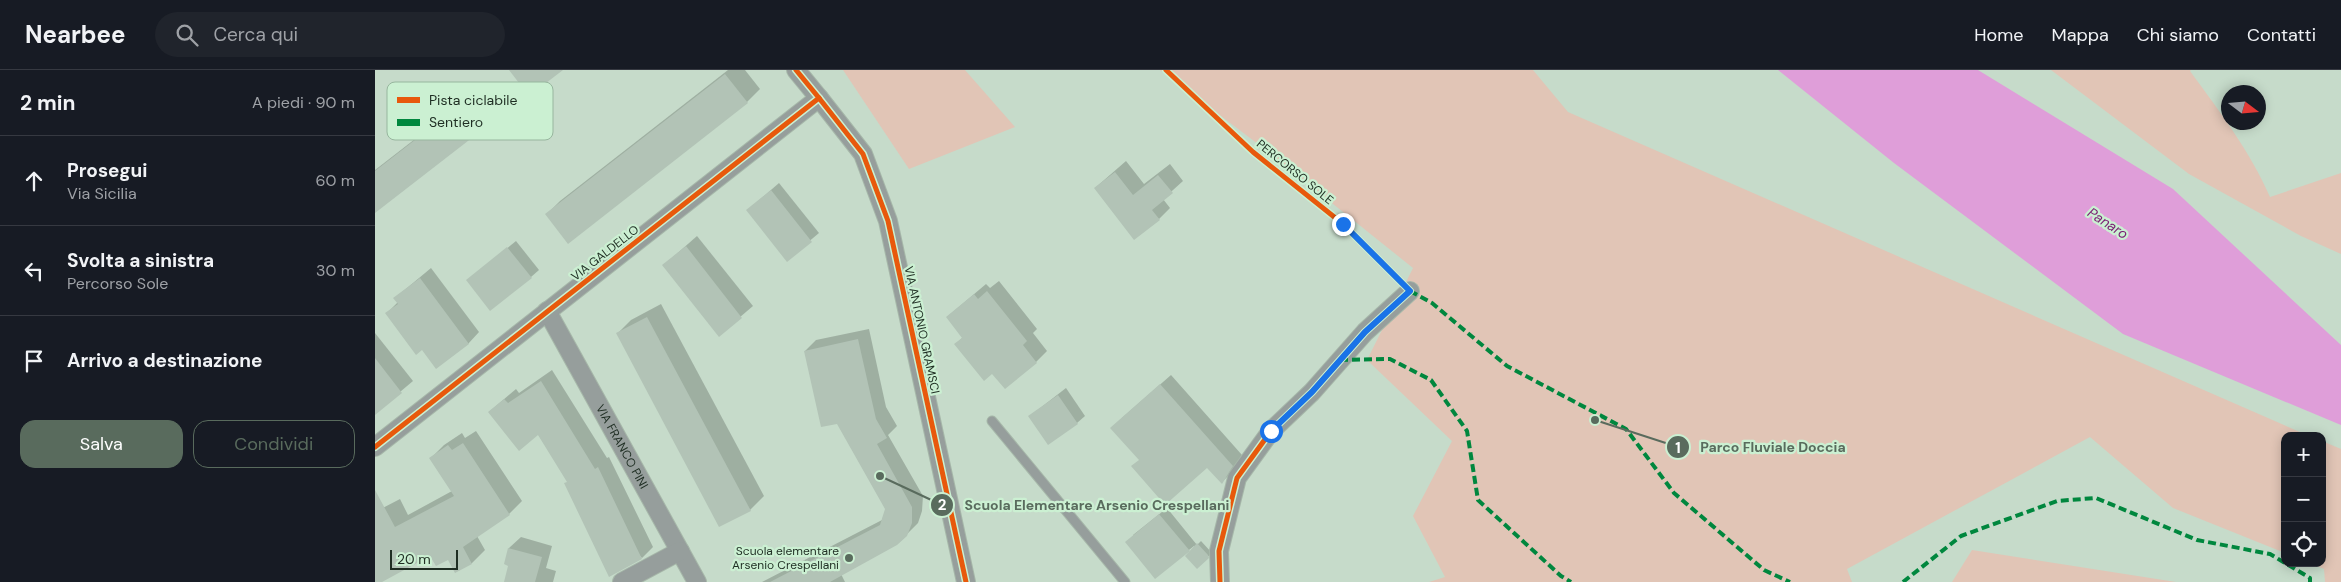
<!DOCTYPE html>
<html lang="it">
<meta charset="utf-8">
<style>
:root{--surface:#171b24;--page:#20242c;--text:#f1f3f6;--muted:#9ea1a6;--line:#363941;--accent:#596b5d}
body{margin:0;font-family:"DM Sans",sans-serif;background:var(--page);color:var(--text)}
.controls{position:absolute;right:15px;bottom:15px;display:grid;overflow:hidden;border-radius:10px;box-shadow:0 2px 12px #0003}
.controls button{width:45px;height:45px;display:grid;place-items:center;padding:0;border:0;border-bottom:1px solid var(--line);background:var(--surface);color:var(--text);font:25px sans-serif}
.compass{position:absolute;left:1846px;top:15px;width:45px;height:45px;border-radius:50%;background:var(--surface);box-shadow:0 2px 12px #0003;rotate:106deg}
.scale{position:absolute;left:15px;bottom:12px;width:68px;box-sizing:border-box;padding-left:5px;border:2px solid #1f2e23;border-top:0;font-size:14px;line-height:18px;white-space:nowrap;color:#1f2e23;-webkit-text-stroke:4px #cbf0d2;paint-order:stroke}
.stop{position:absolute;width:15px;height:15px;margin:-11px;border:4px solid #1a73e8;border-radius:50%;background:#fff}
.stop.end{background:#1a73e8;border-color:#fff;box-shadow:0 1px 5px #0008}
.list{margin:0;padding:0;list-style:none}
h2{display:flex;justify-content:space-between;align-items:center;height:65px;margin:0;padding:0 20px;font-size:21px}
h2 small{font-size:16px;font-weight:400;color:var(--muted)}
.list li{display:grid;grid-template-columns:32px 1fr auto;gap:15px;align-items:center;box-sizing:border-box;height:90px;padding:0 20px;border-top:1px solid var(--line)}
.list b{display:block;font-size:19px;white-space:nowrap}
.list p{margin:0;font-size:16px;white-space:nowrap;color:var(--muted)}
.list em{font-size:16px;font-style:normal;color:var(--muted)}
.actions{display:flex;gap:10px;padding:15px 20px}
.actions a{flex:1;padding:11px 0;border:1px solid var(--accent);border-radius:15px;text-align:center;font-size:18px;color:var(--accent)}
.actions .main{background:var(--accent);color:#fff}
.icon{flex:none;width:28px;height:28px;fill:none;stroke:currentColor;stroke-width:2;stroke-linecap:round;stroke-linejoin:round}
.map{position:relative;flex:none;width:1966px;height:512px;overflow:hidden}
header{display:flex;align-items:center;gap:30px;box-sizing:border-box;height:70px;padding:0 25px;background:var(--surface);border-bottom:1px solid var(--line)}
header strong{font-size:24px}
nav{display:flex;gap:28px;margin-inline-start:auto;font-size:18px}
.search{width:350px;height:45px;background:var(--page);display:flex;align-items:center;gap:12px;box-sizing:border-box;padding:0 18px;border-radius:28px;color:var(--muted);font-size:19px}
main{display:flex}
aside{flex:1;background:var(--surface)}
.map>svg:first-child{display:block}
.green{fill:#e1c5b6}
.water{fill:#df9ed9}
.shadow{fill:#0003}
.building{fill:#b2c3b6}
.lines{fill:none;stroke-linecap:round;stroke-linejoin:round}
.service-casing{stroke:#a6b7a9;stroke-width:11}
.minor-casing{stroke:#a6b7a9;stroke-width:20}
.service{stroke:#969e9c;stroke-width:9}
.minor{stroke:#969e9c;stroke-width:18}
.quiet{stroke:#00873e;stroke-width:4;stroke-dasharray:8 4;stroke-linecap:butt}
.cycleway-casing{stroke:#cbf0d2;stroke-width:8}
.cycleway{stroke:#e8590c;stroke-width:5}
.route{stroke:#1a73e8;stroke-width:6}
.poi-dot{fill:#596b5d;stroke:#cbf0d2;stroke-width:2}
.labels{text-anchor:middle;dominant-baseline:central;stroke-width:4.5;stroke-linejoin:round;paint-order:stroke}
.street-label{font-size:12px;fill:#1f2e23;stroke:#cbf0d2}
.poi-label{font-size:12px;fill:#1f2e23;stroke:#cbf0d2;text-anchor:end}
.water-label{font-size:14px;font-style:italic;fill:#7b2074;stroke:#cbf0d2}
.key{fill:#cbf0d2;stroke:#97b69e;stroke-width:1}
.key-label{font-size:14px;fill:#1f2e23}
.leader{fill:none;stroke:#596b5d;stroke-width:2}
.callout-dot{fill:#596b5d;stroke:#cbf0d2;stroke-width:2}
.mark-label{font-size:15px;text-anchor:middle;font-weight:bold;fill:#fff}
.callout-label{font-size:14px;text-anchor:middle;font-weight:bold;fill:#596b5d;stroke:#cbf0d2;stroke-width:4.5;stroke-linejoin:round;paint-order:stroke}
</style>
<header>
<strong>Nearbee</strong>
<div class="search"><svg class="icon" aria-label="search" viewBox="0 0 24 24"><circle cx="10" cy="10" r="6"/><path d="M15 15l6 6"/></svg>Cerca qui</div>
<nav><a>Home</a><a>Mappa</a><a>Chi siamo</a><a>Contatti</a></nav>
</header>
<main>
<aside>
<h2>2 min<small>A piedi · 90 m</small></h2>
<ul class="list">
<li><svg class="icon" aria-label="ahead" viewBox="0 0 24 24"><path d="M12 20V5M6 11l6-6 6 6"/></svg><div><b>Prosegui</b><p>Via Sicilia</p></div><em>60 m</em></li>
<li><svg class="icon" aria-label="left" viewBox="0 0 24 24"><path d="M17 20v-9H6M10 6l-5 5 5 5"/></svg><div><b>Svolta a sinistra</b><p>Percorso Sole</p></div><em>30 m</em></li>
<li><svg class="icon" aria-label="arrive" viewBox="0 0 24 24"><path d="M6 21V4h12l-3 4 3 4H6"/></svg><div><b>Arrivo a destinazione</b></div></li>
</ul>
<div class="actions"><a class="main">Salva</a><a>Condividi</a></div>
</aside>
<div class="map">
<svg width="1966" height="512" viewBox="0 0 1966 512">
<rect width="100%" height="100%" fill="#c6dbca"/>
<g class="green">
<polygon points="468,0 590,0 640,57 534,99"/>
<polygon points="785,0 1158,0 1193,42 1934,366 1910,366 1910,483 1798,438 1715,367 1472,499 1477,512 1054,512 1070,507 1038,446 1077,371 992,290 1038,198 883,74"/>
<path d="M1676,0h140l-1,1c30,41 60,80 80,126l71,-24v81l-40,-18 -112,-62z"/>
<polygon points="1947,371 1966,379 1966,512 1950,512 1949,499 1935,493 1947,493"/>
<polygon points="1597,480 1801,512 1577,512"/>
</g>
<polygon class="water" points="1403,0 1603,0 1798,119 1966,275 1966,355 1748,264 1519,93"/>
<g class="shadow">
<polygon points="353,0 370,0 385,19 372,32 172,144 185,131"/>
<polygon points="111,14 130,38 119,49 0,141 0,100"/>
<polygon points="751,91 769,114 795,94 808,111 788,129 795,138 784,149 720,118"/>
<polygon points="404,113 444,163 412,190 373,140"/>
<polygon points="322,166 378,236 344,265 289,195"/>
<polygon points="141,171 164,200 156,207 93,210"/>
<polygon points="56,198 104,262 93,274 47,278 12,243 23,232 20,228"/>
<polygon points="624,211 662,259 658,263 672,281 661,292 618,302 581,274 588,267 572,247 611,214 615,218"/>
<polygon points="286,234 389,426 375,440 242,264 256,250"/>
<polygon points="494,259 511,337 522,356 513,365 548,426 547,441 543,453 531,465 466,504 470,512 387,512 507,450 511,439 430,281 441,270"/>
<polygon points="0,263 38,311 0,343"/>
<polygon points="177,300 232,388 234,387 278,477 267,488 193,411 163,364 114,342 141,319 144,323"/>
<polygon points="796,305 867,385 857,402 847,412 832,396 765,390 747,348"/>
<polygon points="691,318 710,346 702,353 655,346"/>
<polygon points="101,361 147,431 134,444 102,466 110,480 97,493 81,501 74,488 56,484 4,512 0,512 0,442 25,429 33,445 77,421 56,388 69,375 87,363 90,368"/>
<polygon points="792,438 822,475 826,471 837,483 822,497 819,476 780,507 758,465"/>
<polygon points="146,467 177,476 171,498 181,501 178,512 130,512 135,495 130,494 134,478"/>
</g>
<g class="building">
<polygon points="134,0 188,0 154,26"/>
<polygon points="350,4 373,33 193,174 170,144"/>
<polygon points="99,24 120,50 0,143 0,101"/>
<polygon points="740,102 758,125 783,105 798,123 777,140 785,150 759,170 719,118"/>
<polygon points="396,120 437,172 412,192 371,140"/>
<polygon points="311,176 367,248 344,267 287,195"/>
<polygon points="132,177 157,208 115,241 91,210"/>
<polygon points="45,208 94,274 61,299 47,280 41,285 10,243 23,234 18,228"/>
<polygon points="612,221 652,271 648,275 662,293 630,319 617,304 609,311 579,274 587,268 571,247 599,224 603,229"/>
<polygon points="272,247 376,441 344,457 241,263"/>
<polygon points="483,269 501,349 512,368 502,374 537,437 537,453 532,466 522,475 455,512 395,512 505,455 510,439 462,354 446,357 429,281"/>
<polygon points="0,288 27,323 0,345"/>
<polygon points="166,311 220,399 223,397 267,489 234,507 189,413 192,412 163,365 144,381 113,342 129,329 133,333"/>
<polygon points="785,314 858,396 847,414 832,398 790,435 756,396 764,390 735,358"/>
<polygon points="683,325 703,354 673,375 653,346"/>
<polygon points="88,373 135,445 88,477 97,494 80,503 73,490 61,496 55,486 7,512 0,512 0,420 20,457 79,426 54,388 73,375 77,380"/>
<polygon points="784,444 815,481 780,509 750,472"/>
<polygon points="822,473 833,485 834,488 822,499 810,486"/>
<polygon points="133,478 167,487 160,512 129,512 133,496 129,494"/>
</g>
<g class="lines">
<g class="service-casing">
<polyline id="service" points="617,351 750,512"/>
</g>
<g class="minor-casing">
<g id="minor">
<polyline points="444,28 488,84 513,151 591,512"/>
<path id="s1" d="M172,241l150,271"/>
<polyline points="0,377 444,28 421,0"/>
<polyline points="247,512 305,481"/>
<polyline points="845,512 844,481 862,408 896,361 937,322 990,262 1035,221"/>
</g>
</g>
<use href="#service" class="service"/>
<use href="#minor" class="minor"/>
<g class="quiet">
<polyline points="1035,221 1057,233 1132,296 1251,359 1299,423 1389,500 1415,512"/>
<polyline points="965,290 1015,289 1056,310 1092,361 1103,430 1186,506 1196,512"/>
<polyline points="1528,512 1586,466 1682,431 1721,428 1822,470 1895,484 1935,508 1935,512"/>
</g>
<g class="cycleway-casing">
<g id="cycleway">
<polyline points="791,0 878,82 968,154 1035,221 990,262 937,322 896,361 862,408 844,481 845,512"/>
<polyline points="444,28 488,84 513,151 591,512"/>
<polyline points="0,377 444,28 421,0"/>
</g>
</g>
<use href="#cycleway" class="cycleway"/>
</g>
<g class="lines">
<polyline class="route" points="896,361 937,322 990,262 1035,221 968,154"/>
</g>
<circle class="poi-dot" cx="474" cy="488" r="5"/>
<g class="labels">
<g class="street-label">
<text transform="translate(920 102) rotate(39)">PERCORSO SOLE</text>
<text transform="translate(230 183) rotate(-38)">VIA GALDELLO</text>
<text transform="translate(547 260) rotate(78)">VIA ANTONIO GRAMSCI</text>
<text stroke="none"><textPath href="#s1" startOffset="155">VIA FRANCO PINI</textPath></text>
</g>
<g class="poi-label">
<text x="464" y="481">Scuola elementare<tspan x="464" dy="14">Arsenio Crespellani</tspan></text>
</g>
<g class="water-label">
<text transform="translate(1733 153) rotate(33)">Panaro</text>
</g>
</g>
<rect x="12" y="12" width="166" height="58" rx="8" class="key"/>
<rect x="22" y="27" width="23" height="6" fill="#e8590c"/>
<rect x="22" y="49" width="23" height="7" fill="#00873e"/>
<g class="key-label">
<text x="54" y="35">Pista ciclabile</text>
<text x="54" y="57">Sentiero</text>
</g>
<path class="leader" d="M1220 350L1303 377M505 406L567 435"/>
<g class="callout-dot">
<circle cx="1220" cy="350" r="5"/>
<circle cx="505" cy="406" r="5"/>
<circle cx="1303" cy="377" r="12"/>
<circle cx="567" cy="435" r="12"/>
</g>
<g class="mark-label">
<text x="1303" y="383">1</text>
<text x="567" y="440">2</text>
</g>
<g class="callout-label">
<text x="1398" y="382">Parco Fluviale Doccia</text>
<text x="722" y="440">Scuola Elementare Arsenio Crespellani</text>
</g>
</svg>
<div class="controls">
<button>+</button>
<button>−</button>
<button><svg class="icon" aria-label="locate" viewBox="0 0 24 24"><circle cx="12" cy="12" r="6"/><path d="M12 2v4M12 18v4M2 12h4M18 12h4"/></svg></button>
</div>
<svg class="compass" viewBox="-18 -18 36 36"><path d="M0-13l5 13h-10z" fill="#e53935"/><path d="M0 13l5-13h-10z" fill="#9ea1a6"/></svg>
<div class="scale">20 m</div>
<div class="stop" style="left:896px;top:361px"></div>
<div class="stop end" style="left:968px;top:154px"></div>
</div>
</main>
